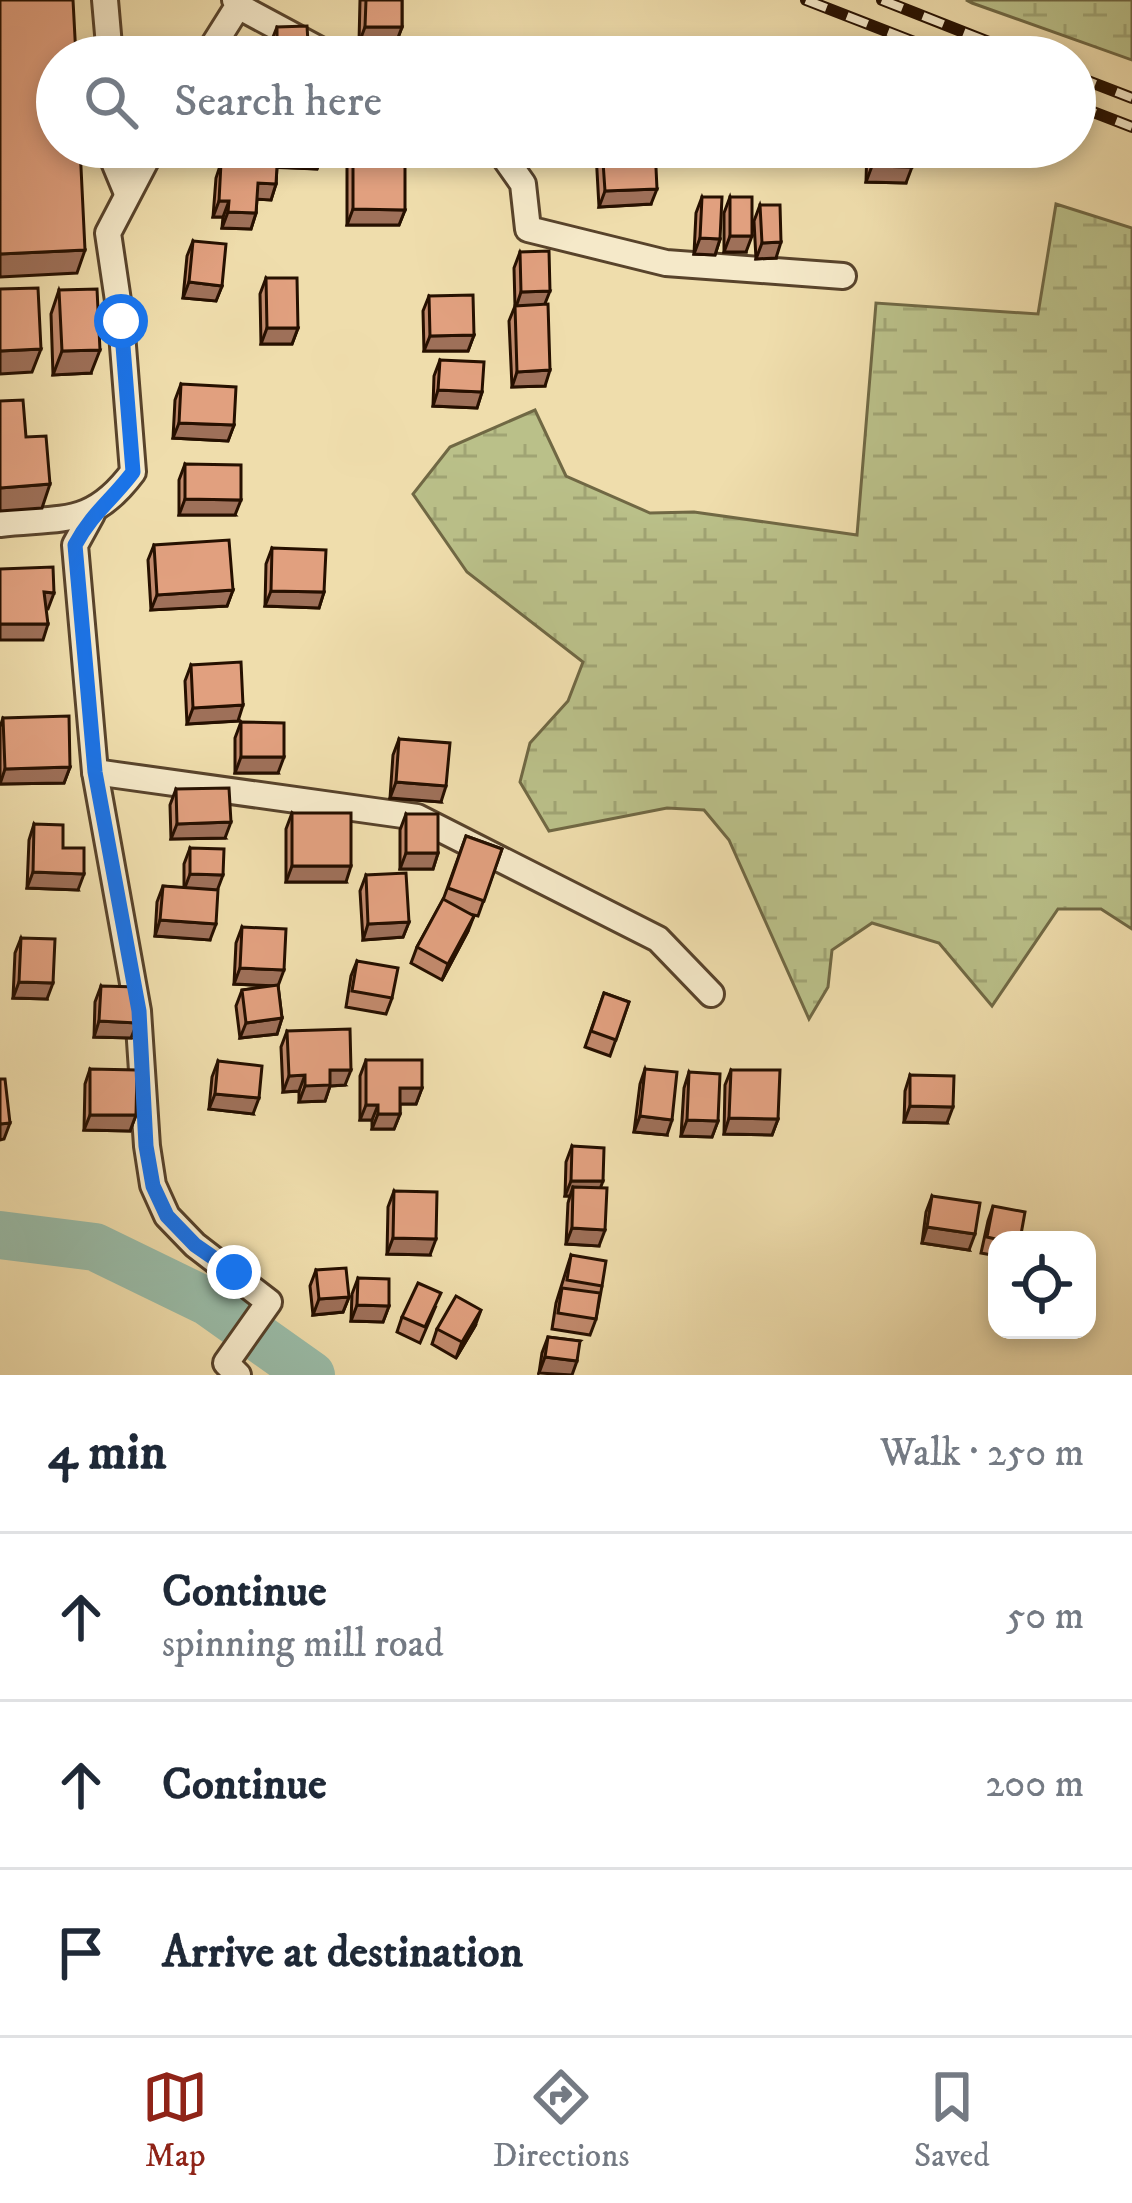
<!DOCTYPE html>
<meta charset="utf-8">
<style>
:root{--surface:#fff;--page:#f2f2f3;--text:#1f2937;--muted:#747a83;--line:#e0e1e3;--accent:#8f2418}
body{margin:0;font-family:"IM FELL DW Pica",serif;background:var(--page);color:var(--text)}
.controls{position:absolute;right:36px;bottom:36px;display:grid;overflow:hidden;border-radius:24px;box-shadow:0 6px 18px #0003}
.controls button{width:108px;height:108px;display:grid;place-items:center;padding:0;border:0;border-bottom:3px solid var(--line);background:var(--surface);color:var(--text);font:60px sans-serif}
.stop{position:absolute;width:36px;height:36px;margin:-27px;border:9px solid #1a73e8;border-radius:50%;background:#fff}
.stop.end{background:#1a73e8;border-color:#fff;box-shadow:0 3px 12px #0008}
.list{margin:0;padding:0;list-style:none}
h2{display:flex;justify-content:space-between;align-items:center;height:156px;margin:0;padding:0 48px;font-size:51px}
h2 small{font-size:39px;font-weight:400;color:var(--muted)}
.list li{display:grid;grid-template-columns:78px 1fr auto;gap:36px;align-items:center;box-sizing:border-box;height:168px;padding:0 48px;border-top:3px solid var(--line)}
.list b{display:block;font-size:45px;white-space:nowrap}
.list p{margin:0;font-size:39px;white-space:nowrap;color:var(--muted)}
.list em{font-size:39px;font-style:normal;color:var(--muted)}
.icon{flex:none;width:66px;height:66px;fill:none;stroke:currentColor;stroke-width:2;stroke-linecap:round;stroke-linejoin:round}
.map{position:relative;flex:none;width:1132px;height:1375px;overflow:hidden}
.search{position:absolute;background:var(--surface);box-shadow:0 6px 18px #0003;left:36px;right:36px;top:36px;height:132px;display:flex;align-items:center;gap:30px;box-sizing:border-box;padding:0 42px;border-radius:66px;color:var(--muted);font-size:45px}
.sheet{height:660px;background:var(--surface)}
nav{display:flex;justify-content:space-around;align-items:center;box-sizing:border-box;height:168px;border-top:3px solid var(--line);background:var(--surface);font-size:33px;color:var(--muted)}
nav a{display:grid;justify-items:center;gap:6px}
nav .on{color:var(--accent)}
.map>svg:first-child{display:block}
.wetland{fill:url(#wetland-marsh);stroke:#706844;stroke-width:3}
.lines{fill:none;stroke-linecap:round;stroke-linejoin:round}
.river{stroke:#9abca8;stroke-width:48}
.street-casing{stroke:#58432b;stroke-width:30}
.street{stroke:#f5e9c9;stroke-width:24}
.rail-casing{stroke:#261000;stroke-width:12}
.rail{stroke:#f5e9c9;stroke-width:8;stroke-dasharray:22;stroke-linecap:butt}
.wall{fill:#c28a6d;stroke:#261000;stroke-width:3}
.shaded-wall{fill:#9e7059;stroke:#261000;stroke-width:3}
.building{fill:#e1a07f;stroke:#261000;stroke-width:3}
.route{stroke:#1a73e8;stroke-width:15}
</style>
<div class="map">
<svg width="1132" height="1375" viewBox="0 0 1132 1375">
<defs>
<pattern id="wetland-marsh" width="20" height="14" patternUnits="userSpaceOnUse" patternTransform="scale(3)"><rect width="20" height="14" fill="#bac089"/><path d="M1 5h8M5 5V1M11 12h8M15 12V8" fill="none" stroke="#a0a474"/></pattern>
</defs>
<rect width="100%" height="100%" fill="#efddac"/>
<filter id="stains"><feTurbulence type="fractalNoise" baseFrequency=".00167" numOctaves="4"/><feColorMatrix values="0 0 0 0 .2 0 0 0 0 .09 0 0 0 0 .02 0 0 0 .5 -.17"/></filter>
<radialGradient id="worn" r=".72"><stop offset=".6" stop-color="#630" stop-opacity="0"/><stop offset="1" stop-color="#630" stop-opacity=".3"/></radialGradient>
<g class="wetland">
<polygon points="966,0 1132,0 1132,60 972,3"/>
<polygon points="1056,204 1132,228 1132,929 1101,909 1058,909 992,1006 939,943 872,923 832,950 828,987 809,1019 729,840 704,810 667,808 549,831 520,782 530,743 568,701 583,662 467,572 413,494 450,447 535,410 566,476 650,513 694,512 857,535 876,303 1038,314"/>
</g>
<g class="lines">
<polyline class="river" points="0,1235 95,1247 208,1302 311,1375"/>
<g class="street-casing">
<g id="street">
<polyline points="105,0 110,57"/>
<polyline points="238,6 333,57"/>
<polyline points="206,57 238,6 235,0"/>
<polyline points="114,147 114,162 126,191 133,183"/>
<polyline points="497,147 523,184 528,229 666,263 843,276"/>
<polyline points="92,514 75,545 95,772 138,1011 147,1146 153,1185 167,1216 195,1245 269,1302 226,1363 238,1375"/>
<path d="M0,524c63,-7 92,3 133,-52l-12,-151 -13,-88 45,-86"/>
<polyline points="95,772 417,817 658,939 711,994"/>
</g>
</g>
<use href="#street" class="street"/>
<g class="rail-casing">
<g id="rail">
<polyline points="806,0 953,57"/>
<polyline points="882,0 1027,57"/>
<polyline points="1075,76 1132,98"/>
<polyline points="1075,105 1132,127"/>
</g>
</g>
<use href="#rail" class="rail"/>
</g>
<g class="wall">
<polygon points="360,0 402,0 402,27 396,43 359,43"/>
<polygon points="277,27 308,42 324,57 260,57 263,51 271,50 271,42"/>
<polygon points="267,147 323,147 323,153 317,169 277,167 276,184 271,200 257,199 256,213 251,229 222,228 223,217 213,217 216,178 221,163 266,165"/>
<polygon points="598,147 655,147 651,204 599,207 596,153"/>
<polygon points="795,147 835,147 830,160 798,164"/>
<polygon points="867,147 912,147 906,183 866,182"/>
<polygon points="353,152 405,210 399,225 347,225 347,168"/>
<polygon points="702,197 720,239 715,255 694,254 696,213"/>
<polygon points="730,197 746,252 724,252 724,213"/>
<polygon points="760,205 776,258 756,259 754,221"/>
<polygon points="193,241 222,286 216,301 183,298 187,256"/>
<polygon points="520,252 545,304 545,386 512,387 509,321 515,306 514,268"/>
<polygon points="266,278 298,328 292,344 261,344 260,294"/>
<polygon points="59,290 91,373 53,375 51,314"/>
<polygon points="429,296 474,335 468,351 424,351 423,311"/>
<polygon points="440,360 482,392 477,408 433,406 434,376"/>
<polygon points="181,384 234,425 228,441 173,438 175,400"/>
<polygon points="185,464 235,515 179,515 179,480"/>
<polygon points="154,545 233,590 227,606 151,610 148,560"/>
<polygon points="272,548 324,592 319,608 265,606 266,564"/>
<polygon points="191,665 238,721 187,724 185,681"/>
<polygon points="3,718 70,767 64,783 0,784 0,727"/>
<polygon points="241,722 278,773 235,773 235,738"/>
<polygon points="399,739 441,802 390,798 393,755"/>
<polygon points="176,789 225,838 171,839 170,805"/>
<polygon points="292,813 346,882 286,882 286,829"/>
<polygon points="406,814 438,853 433,869 400,869 400,830"/>
<polygon points="34,824 78,890 27,888 29,840"/>
<polygon points="466,836 502,849 478,916 470,914 468,931 442,980 411,963 417,947 443,900"/>
<polygon points="190,848 217,890 210,940 155,936 157,902 163,886 184,888 184,864"/>
<polygon points="366,875 409,922 403,937 363,940 360,891"/>
<polygon points="242,927 278,986 282,1018 277,1034 240,1038 236,1006 242,990 273,986 234,984 236,943"/>
<polygon points="21,938 47,999 13,998 15,953"/>
<polygon points="357,961 392,998 386,1014 346,1007 351,976"/>
<polygon points="101,986 131,1038 94,1037 95,1002"/>
<polygon points="604,993 629,1002 610,1056 585,1047"/>
<polygon points="287,1031 345,1085 330,1086 325,1101 299,1102 299,1091 283,1092 281,1047"/>
<polygon points="366,1060 422,1088 416,1104 400,1104 400,1114 394,1129 372,1129 372,1120 360,1120 360,1076"/>
<polygon points="218,1061 253,1114 209,1109 212,1077"/>
<polygon points="90,1069 136,1115 130,1131 84,1130 85,1084"/>
<polygon points="645,1069 667,1135 634,1132 640,1084"/>
<polygon points="731,1070 778,1119 772,1135 724,1134 725,1085"/>
<polygon points="689,1072 718,1121 712,1137 681,1136 684,1088"/>
<polygon points="910,1075 947,1123 904,1122 905,1091"/>
<polygon points="572,1146 601,1188 599,1246 566,1244 568,1203 570,1196 565,1196 566,1162"/>
<polygon points="394,1191 430,1255 387,1254 388,1207"/>
<polygon points="932,1196 969,1250 922,1243 926,1212"/>
<polygon points="993,1206 997,1240 997,1256 981,1253 988,1221"/>
<polygon points="571,1255 602,1286 596,1319 590,1335 552,1329 556,1303"/>
<polygon points="316,1270 349,1297 343,1312 313,1315 310,1286"/>
<polygon points="358,1278 389,1306 383,1322 351,1321 352,1294"/>
<polygon points="435,1308 420,1343 397,1332 402,1317"/>
<polygon points="475,1326 456,1358 432,1344 437,1329"/>
<polygon points="548,1337 580,1341 539,1373 542,1353"/>
</g>
<g class="shaded-wall">
<polygon points="365,27 402,27 396,43 359,43"/>
<polygon points="816,147 835,147 830,160 798,164 804,149"/>
<polygon points="272,151 323,153 317,169 266,167"/>
<polygon points="872,166 912,167 906,183 866,182"/>
<polygon points="258,183 276,184 271,200 252,199"/>
<polygon points="657,189 651,204 599,207 605,191"/>
<polygon points="219,201 229,201 223,217 213,217"/>
<polygon points="353,209 405,210 399,225 347,225"/>
<polygon points="228,212 256,213 251,229 222,228"/>
<polygon points="730,236 752,236 746,252 724,252"/>
<polygon points="700,238 720,239 715,255 694,254"/>
<polygon points="781,242 776,258 756,259 762,243"/>
<polygon points="85,250 77,273 0,277 0,254"/>
<polygon points="189,282 222,286 216,301 183,298"/>
<polygon points="550,291 544,306 516,307 521,292"/>
<polygon points="267,328 298,328 292,344 261,344"/>
<polygon points="474,335 468,351 424,351 430,336"/>
<polygon points="41,349 32,372 0,374 0,351"/>
<polygon points="100,350 91,373 53,375 62,351"/>
<polygon points="550,370 545,386 512,387 517,372"/>
<polygon points="438,390 482,392 477,408 433,406"/>
<polygon points="179,423 234,425 228,441 173,438"/>
<polygon points="50,484 42,508 0,511 0,488"/>
<polygon points="185,499 241,500 235,515 179,515"/>
<polygon points="233,590 227,606 151,610 157,595"/>
<polygon points="271,591 324,592 319,608 265,606"/>
<polygon points="44,592 54,593 48,609 38,608"/>
<polygon points="0,624 48,624 43,640 0,640"/>
<polygon points="243,705 238,721 187,724 193,708"/>
<polygon points="241,757 284,757 278,773 235,773"/>
<polygon points="70,767 64,783 0,784 5,769"/>
<polygon points="396,782 446,786 441,802 390,798"/>
<polygon points="231,822 225,838 171,839 177,824"/>
<polygon points="406,853 438,853 433,869 400,869"/>
<polygon points="292,866 351,866 346,882 286,882"/>
<polygon points="33,872 84,874 78,890 27,888"/>
<polygon points="190,874 223,875 217,891 184,890"/>
<polygon points="474,916 468,931 442,980 448,964"/>
<polygon points="160,920 216,924 210,940 155,936"/>
<polygon points="409,922 403,937 363,940 368,924"/>
<polygon points="240,968 284,970 278,986 234,984"/>
<polygon points="19,982 53,983 47,999 13,998"/>
<polygon points="282,1018 277,1034 240,1038 246,1023"/>
<polygon points="99,1021 137,1023 131,1038 94,1037"/>
<polygon points="330,1070 351,1070 345,1085 330,1086 325,1101 299,1102 305,1086"/>
<polygon points="305,1075 299,1091 283,1092 289,1076"/>
<polygon points="400,1088 422,1088 416,1104 394,1104"/>
<polygon points="215,1094 259,1098 253,1114 209,1109"/>
<polygon points="366,1105 378,1105 372,1120 360,1120"/>
<polygon points="910,1106 953,1107 947,1123 904,1122"/>
<polygon points="378,1114 400,1114 394,1129 372,1129"/>
<polygon points="90,1115 136,1115 130,1131 84,1130"/>
<polygon points="640,1116 672,1120 667,1135 634,1132"/>
<polygon points="729,1118 778,1119 772,1135 724,1134"/>
<polygon points="687,1120 718,1121 712,1137 681,1136"/>
<polygon points="10,1123 4,1139 0,1140 0,1124"/>
<polygon points="571,1181 603,1181 597,1197 573,1187 570,1196 565,1196"/>
<polygon points="927,1227 975,1234 969,1250 922,1243"/>
<polygon points="572,1228 605,1230 599,1246 566,1244"/>
<polygon points="393,1238 436,1239 430,1255 387,1254"/>
<polygon points="349,1297 343,1312 313,1315 319,1299"/>
<polygon points="357,1305 389,1306 383,1322 351,1321"/>
<polygon points="481,1310 475,1326 456,1358 462,1342"/>
<polygon points="545,1357 577,1361 572,1375 539,1373"/>
</g>
<g class="building">
<polygon points="0,0 73,0 76,57 57,57 57,147 80,147 85,250 0,254"/>
<polygon points="366,0 402,0 402,27 365,27"/>
<polygon points="307,26 308,42 325,42 326,52 311,53 311,57 263,57 263,51 277,50 277,27"/>
<polygon points="541,40 542,57 512,57 512,41"/>
<polygon points="272,147 323,147 323,153 272,151"/>
<polygon points="602,147 655,147 657,189 605,191"/>
<polygon points="873,147 912,147 912,167 872,166"/>
<polygon points="353,152 405,152 405,210 353,209"/>
<polygon points="221,163 277,166 276,184 258,183 256,213 228,212 229,201 219,201"/>
<polygon points="702,197 722,197 720,239 700,238"/>
<rect x="730" y="197" width="22" height="39"/>
<polygon points="760,205 780,205 781,242 762,243"/>
<polygon points="193,241 226,244 222,286 189,282"/>
<polygon points="549,251 550,291 521,292 520,252"/>
<polygon points="266,278 297,278 298,328 267,328"/>
<polygon points="38,288 41,349 0,351 0,289"/>
<polygon points="97,289 100,350 62,351 59,290"/>
<polygon points="473,295 474,335 430,336 429,296"/>
<polygon points="548,304 550,370 517,372 515,306"/>
<polygon points="440,360 484,362 482,392 438,390"/>
<polygon points="181,384 236,387 234,425 179,423"/>
<polygon points="23,400 26,437 46,436 50,484 0,488 0,401"/>
<polygon points="185,464 241,465 241,500 185,499"/>
<polygon points="229,540 233,590 157,595 154,545"/>
<polygon points="272,548 326,550 324,592 271,591"/>
<polygon points="53,567 54,593 44,592 48,624 0,624 0,569"/>
<polygon points="241,662 243,705 193,708 191,665"/>
<polygon points="69,716 70,767 5,769 3,718"/>
<polygon points="241,722 284,723 284,757 241,757"/>
<polygon points="399,739 450,743 446,786 396,782"/>
<polygon points="229,788 231,822 177,824 176,789"/>
<rect x="292" y="813" width="59" height="53"/>
<rect x="406" y="814" width="32" height="39"/>
<polygon points="34,824 63,825 63,848 84,848 84,874 33,872"/>
<polygon points="466,836 502,849 484,901 448,888"/>
<polygon points="190,848 224,849 223,875 190,874"/>
<polygon points="406,873 409,922 368,924 366,875"/>
<polygon points="163,886 218,890 216,924 160,920"/>
<polygon points="443,899 474,916 448,964 417,947"/>
<polygon points="242,927 286,929 284,970 240,968"/>
<polygon points="21,938 55,939 53,983 19,982"/>
<polygon points="357,961 398,968 392,998 352,991"/>
<polygon points="278,985 282,1018 246,1023 242,990"/>
<polygon points="101,986 138,987 137,1023 99,1021"/>
<polygon points="604,993 629,1002 616,1040 591,1031"/>
<polygon points="350,1029 351,1070 330,1070 330,1085 305,1086 305,1075 289,1076 287,1031"/>
<polygon points="366,1060 422,1060 422,1088 400,1088 400,1114 378,1114 378,1105 366,1105"/>
<polygon points="218,1061 262,1066 259,1098 215,1094"/>
<polygon points="90,1069 137,1070 136,1115 90,1115"/>
<polygon points="645,1069 677,1072 672,1120 640,1116"/>
<polygon points="731,1070 780,1070 778,1119 729,1118"/>
<polygon points="689,1072 720,1074 718,1121 687,1120"/>
<polygon points="910,1075 954,1076 953,1107 910,1106"/>
<polygon points="0,1079 5,1079 10,1123 0,1124"/>
<polygon points="572,1146 604,1148 603,1181 571,1181"/>
<polygon points="573,1187 607,1188 605,1230 572,1228"/>
<polygon points="394,1191 437,1192 436,1239 393,1238"/>
<polygon points="932,1196 980,1203 975,1234 927,1227"/>
<polygon points="993,1206 1025,1212 1020,1240 1000,1240 987,1237"/>
<polygon points="571,1255 606,1261 602,1286 567,1280"/>
<polygon points="346,1268 349,1297 319,1299 316,1270"/>
<polygon points="358,1278 389,1279 389,1306 357,1305"/>
<polygon points="418,1283 441,1293 425,1327 402,1317"/>
<polygon points="562,1288 600,1293 596,1319 558,1313"/>
<polygon points="456,1296 481,1310 462,1342 437,1329"/>
<polygon points="548,1337 580,1341 577,1361 545,1357"/>
</g>
<g class="lines">
<path class="route" d="M121,321l12,151c-21,28 -41,41 -58,73l20,227 44,239 7,135 7,40 14,30 28,29 39,27"/>
</g>
<rect width="100%" height="100%" filter="url(#stains)"/>
<rect width="100%" height="100%" fill="url(#worn)"/>
</svg>
<div class="controls">
<button><svg class="icon" aria-label="locate" viewBox="0 0 24 24"><circle cx="12" cy="12" r="6"/><path d="M12 2v4M12 18v4M2 12h4M18 12h4"/></svg></button>
</div>
<div class="stop" style="left:121px;top:321px"></div>
<div class="stop end" style="left:234px;top:1272px"></div>
<div class="search"><svg class="icon" aria-label="search" viewBox="0 0 24 24"><circle cx="10" cy="10" r="6"/><path d="M15 15l6 6"/></svg>Search here</div>
</div>
<section class="sheet">
<h2>4 min<small>Walk · 250 m</small></h2>
<ul class="list">
<li><svg class="icon" aria-label="ahead" viewBox="0 0 24 24"><path d="M12 20V5M6 11l6-6 6 6"/></svg><div><b>Continue</b><p>spinning mill road</p></div><em>50 m</em></li>
<li><svg class="icon" aria-label="ahead" viewBox="0 0 24 24"><path d="M12 20V5M6 11l6-6 6 6"/></svg><div><b>Continue</b></div><em>200 m</em></li>
<li><svg class="icon" aria-label="arrive" viewBox="0 0 24 24"><path d="M6 21V4h12l-3 4 3 4H6"/></svg><div><b>Arrive at destination</b></div></li>
</ul>
</section>
<nav>
<a class="on"><svg class="icon" aria-label="map" viewBox="0 0 24 24"><path d="M3 6l6-2 6 2 6-2v14l-6 2-6-2-6 2zM9 4v14M15 6v14"/></svg>Map</a>
<a><svg class="icon" aria-label="directions" viewBox="0 0 24 24"><path d="M12 3l9 9-9 9-9-9zM9 14v-3h6M13 9l2 2-2 2"/></svg>Directions</a>
<a><svg class="icon" aria-label="saved" viewBox="0 0 24 24"><path d="M7 4h10v16l-5-4-5 4z"/></svg>Saved</a>
</nav>
